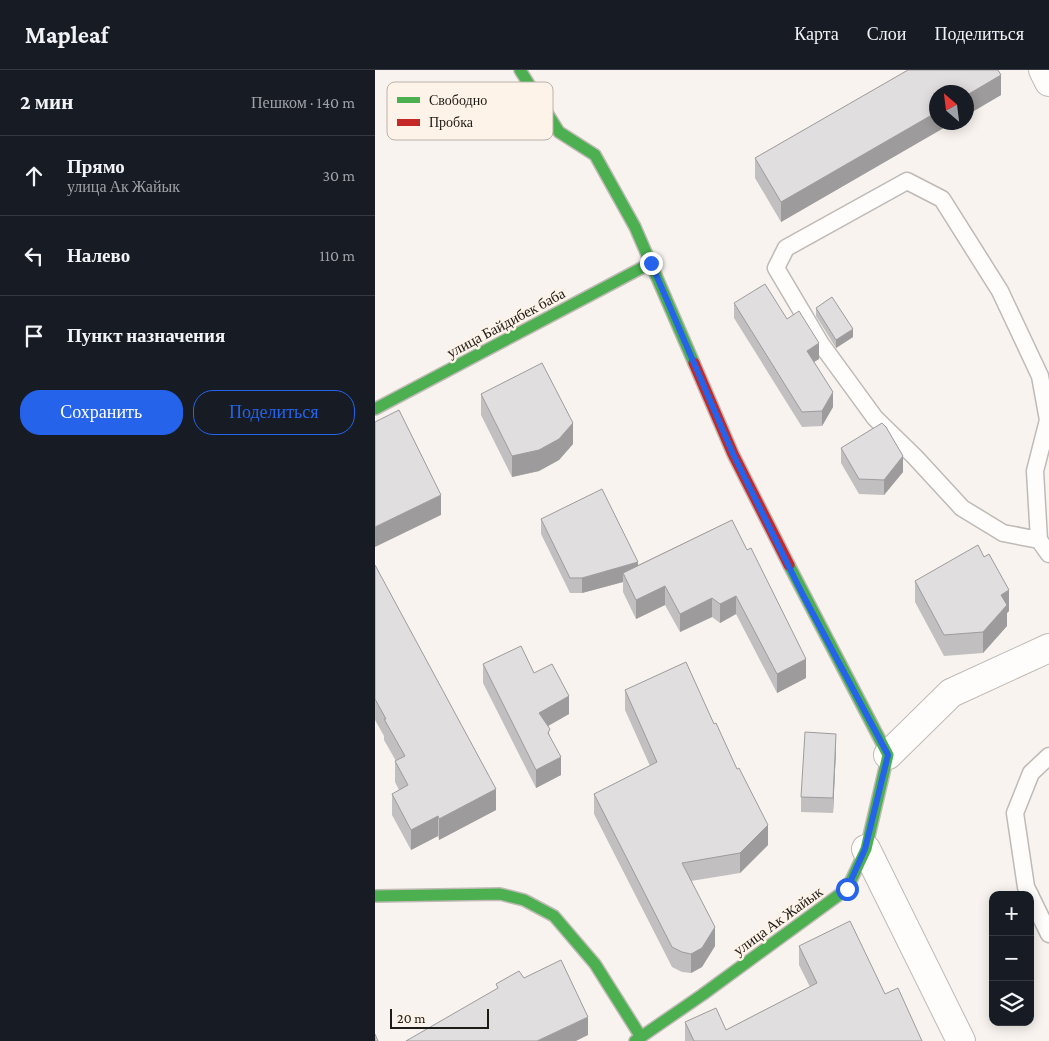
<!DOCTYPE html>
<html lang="ru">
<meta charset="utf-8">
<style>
:root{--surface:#171b24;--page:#20242c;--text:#f1f3f6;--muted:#9ea1a6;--line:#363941;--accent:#2563eb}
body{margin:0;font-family:"Crimson Pro",serif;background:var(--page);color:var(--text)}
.controls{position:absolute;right:15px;bottom:15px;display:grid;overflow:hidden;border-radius:10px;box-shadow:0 2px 12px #0003}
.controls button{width:45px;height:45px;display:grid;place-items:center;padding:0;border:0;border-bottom:1px solid var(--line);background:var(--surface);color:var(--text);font:25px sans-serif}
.compass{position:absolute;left:554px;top:15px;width:45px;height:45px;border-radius:50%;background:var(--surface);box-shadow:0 2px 12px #0003;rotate:332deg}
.scale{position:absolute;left:15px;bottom:12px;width:99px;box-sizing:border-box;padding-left:5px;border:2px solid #1e1a15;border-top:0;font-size:14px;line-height:18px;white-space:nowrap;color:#1e1a15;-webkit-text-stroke:4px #fdf3e9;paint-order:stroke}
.stop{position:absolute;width:15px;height:15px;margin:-11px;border:4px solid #2563eb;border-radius:50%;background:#fff}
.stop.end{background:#2563eb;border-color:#fff;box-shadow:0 1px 5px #0008}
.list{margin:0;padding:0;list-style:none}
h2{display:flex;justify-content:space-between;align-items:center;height:65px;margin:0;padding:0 20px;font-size:21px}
h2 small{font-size:16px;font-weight:400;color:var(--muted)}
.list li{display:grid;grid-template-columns:32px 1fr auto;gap:15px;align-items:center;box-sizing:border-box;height:80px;padding:0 20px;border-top:1px solid var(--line)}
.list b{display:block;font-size:19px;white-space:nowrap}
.list p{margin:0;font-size:16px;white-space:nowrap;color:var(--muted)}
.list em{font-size:16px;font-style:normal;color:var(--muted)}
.actions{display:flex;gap:10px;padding:15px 20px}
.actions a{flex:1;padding:11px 0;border:1px solid var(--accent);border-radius:20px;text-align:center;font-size:18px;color:var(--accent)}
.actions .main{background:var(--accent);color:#fff}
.icon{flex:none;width:28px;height:28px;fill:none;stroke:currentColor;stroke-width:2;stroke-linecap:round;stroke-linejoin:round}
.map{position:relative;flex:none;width:674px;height:971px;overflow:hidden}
header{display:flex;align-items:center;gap:30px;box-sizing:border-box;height:70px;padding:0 25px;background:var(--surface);border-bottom:1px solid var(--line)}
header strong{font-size:24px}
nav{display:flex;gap:28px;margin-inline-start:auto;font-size:18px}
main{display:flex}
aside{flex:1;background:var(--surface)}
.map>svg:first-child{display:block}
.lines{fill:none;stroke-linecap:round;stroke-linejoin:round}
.lane-casing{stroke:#bfbab5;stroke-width:19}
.street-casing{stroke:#bfbab5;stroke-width:30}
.fast-casing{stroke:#bfbab5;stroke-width:14}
.jam-casing{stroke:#bfbab5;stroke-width:14}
.lane{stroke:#fefdfc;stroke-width:16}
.street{stroke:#fefdfc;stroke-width:28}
.fast{stroke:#4caf50;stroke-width:11}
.jam{stroke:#c62828;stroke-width:11}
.wall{fill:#c2bfc0}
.shaded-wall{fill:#9e9b9c}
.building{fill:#e1dedf;stroke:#9e9b9c}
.route{stroke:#2563eb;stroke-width:6}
.labels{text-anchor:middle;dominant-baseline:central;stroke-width:5;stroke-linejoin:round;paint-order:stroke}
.street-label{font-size:15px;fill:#1e1a15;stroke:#fdf3e9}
.key{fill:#fdf3e9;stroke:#bab2a9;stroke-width:1}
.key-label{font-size:14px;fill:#1e1a15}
</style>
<header>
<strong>Mapleaf</strong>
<nav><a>Карта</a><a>Слои</a><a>Поделиться</a></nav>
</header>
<main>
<aside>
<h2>2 мин<small>Пешком · 140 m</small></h2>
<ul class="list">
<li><svg class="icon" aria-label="ahead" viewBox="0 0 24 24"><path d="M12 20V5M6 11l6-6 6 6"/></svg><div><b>Прямо</b><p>улица Ак Жайык</p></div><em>30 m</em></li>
<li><svg class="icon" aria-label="left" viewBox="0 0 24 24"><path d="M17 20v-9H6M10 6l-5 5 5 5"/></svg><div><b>Налево</b></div><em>110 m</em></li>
<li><svg class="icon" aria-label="arrive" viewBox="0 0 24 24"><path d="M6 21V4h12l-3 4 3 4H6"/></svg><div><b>Пункт назначения</b></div></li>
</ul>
<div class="actions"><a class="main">Сохранить</a><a>Поделиться</a></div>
</aside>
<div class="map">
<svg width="674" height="971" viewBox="0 0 674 971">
<rect width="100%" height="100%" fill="#f8f3ee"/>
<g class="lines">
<g class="lane-casing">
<g id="lane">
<polyline points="664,470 628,463 587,438 540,387 500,348 446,274 401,198 411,178 532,111 567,129 625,221 665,306 673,350 660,401 664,470 674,484"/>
<polyline points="655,825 651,817 640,743 656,703 674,686"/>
<polyline points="655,825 674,864"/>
</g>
</g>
<g class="street-casing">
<g id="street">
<polyline points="668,0 674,12"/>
<polyline points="513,685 576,623 674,578"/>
<polyline points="491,779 586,971"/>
</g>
</g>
<g class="fast-casing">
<g id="fast">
<polyline points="145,0 184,62 220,85 260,157 319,293"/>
<polyline points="0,339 276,193"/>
<polyline points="0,826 125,824 149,830 179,846 220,894 266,967"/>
<polyline points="260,971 327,925 472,819 491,779 513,685 414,495"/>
</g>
</g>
<g class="jam-casing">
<polyline id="jam" points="319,293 358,384 414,495"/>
</g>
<use href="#lane" class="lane"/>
<use href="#street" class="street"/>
<use href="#fast" class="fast"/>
<use href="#jam" class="jam"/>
</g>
<g class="wall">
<polygon points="533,0 623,0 626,5 626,25 592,45 592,22 562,22 562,52 579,52 406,152 380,108 380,88"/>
<polygon points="359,233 412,249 444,289 439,292 458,337 447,356 427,357 359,248"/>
<polygon points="441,238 478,267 461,278 441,246"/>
<polygon points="106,324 198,374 184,390 164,401 137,407 106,345"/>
<polygon points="466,378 528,402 509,425 484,424 466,393"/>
<polygon points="166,449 263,495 357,450 431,608 402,623 361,544 345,553 337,547 305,562 290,535 261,549 248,522 248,512 207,523 195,523 166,464"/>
<polygon points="0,495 121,740 64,770 63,766 36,780 17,745 17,724 24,720 20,712 20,691 21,691 9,670 9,666 0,650"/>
<polygon points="540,511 634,541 632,543 632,556 608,583 569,586 540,532"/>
<polygon points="108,594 159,603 194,644 173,656 175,668 186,705 161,718 108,613"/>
<polygon points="250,620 393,775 365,803 316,811 340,876 327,897 316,903 307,902 297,897 219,744 219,724 275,696 250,640"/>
<polygon points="461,679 458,743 426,742 426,727"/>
<polygon points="424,876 510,924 547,971 310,971 310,952 351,960 435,917 424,895"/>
</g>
<g class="shaded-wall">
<polygon points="626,5 626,25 592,45 592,25"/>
<polygon points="562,42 562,52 579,52 406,152 406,132"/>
<polygon points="478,259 478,267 461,278 461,270"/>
<polygon points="444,273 444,289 432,296 432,281"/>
<polygon points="458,322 458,337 447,356 447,341"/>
<polygon points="198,353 198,374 184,390 164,401 137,407 137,386"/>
<polygon points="528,386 528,402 509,425 509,410"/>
<polygon points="66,425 66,445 0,477 0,457"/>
<polygon points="263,492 263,507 248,503 248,512 207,523 207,508"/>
<polygon points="290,516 290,535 261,549 261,530"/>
<polygon points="634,520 634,541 632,543 632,556 608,583 608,562 626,525"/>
<polygon points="361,526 361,544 345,553 345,534"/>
<polygon points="337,528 337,547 305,562 305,544"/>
<polygon points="431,589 431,608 402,623 402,604"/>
<polygon points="194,626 194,644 164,661 164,643"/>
<polygon points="461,664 461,679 458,743 458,728"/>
<polygon points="186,687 186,705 161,718 161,700"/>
<polygon points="121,719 121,740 64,770 64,749"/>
<polygon points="63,746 63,766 36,780 36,760"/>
<polygon points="393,755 393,775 365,803 365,783"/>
<polygon points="340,857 340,876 327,897 316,903 316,884"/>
<polygon points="213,947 213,965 201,971 162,971"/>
</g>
<g class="building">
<polygon points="533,0 623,0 626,5 592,25 592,22 562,22 562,42 406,132 380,88"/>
<polygon points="390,214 412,249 424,241 444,273 432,281 458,322 447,341 427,342 359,233"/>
<polygon points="457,227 478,259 461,270 441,238"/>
<polygon points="167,293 198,353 184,369 164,380 137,386 106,324"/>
<polygon points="24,340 66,425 0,457 0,352"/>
<polygon points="507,353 511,357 528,386 509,410 484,409 466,378"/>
<polygon points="227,419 263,492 207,508 195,508 166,449"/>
<polygon points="357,450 372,480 376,478 431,589 402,604 361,526 345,534 337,528 305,544 290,516 261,530 248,503"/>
<polygon points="603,475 609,487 614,484 634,520 626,525 632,535 608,562 569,565 540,511"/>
<polygon points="0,495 121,719 64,749 63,746 36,760 17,724 33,715 20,691 30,686 9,649 11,649 0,629"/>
<polygon points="146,576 159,603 177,594 194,626 164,643 175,659 173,663 186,687 161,700 108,594"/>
<polygon points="311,592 339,654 341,653 362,699 364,698 393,755 365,783 307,793 340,857 327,878 316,884 307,882 297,877 219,724 282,692 250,620"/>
<polygon points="430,662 461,664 458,728 426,727"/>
<polygon points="475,851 510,924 523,918 547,971 319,971 310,952 341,938 351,960 442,913 424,876"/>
<polygon points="186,890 213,947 162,971 31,971 123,918 121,914 144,901 149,908"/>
<polygon points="0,964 3,971 0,971"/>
</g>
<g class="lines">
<polyline class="route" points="276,193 358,384 428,525 513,685 490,779 472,819"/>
</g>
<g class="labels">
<g class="street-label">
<text transform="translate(131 253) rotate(-28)">улица Байдибек баба</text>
<text transform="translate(403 851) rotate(-36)">улица Ак Жайык</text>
</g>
</g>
<rect x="12" y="12" width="166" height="58" rx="8" class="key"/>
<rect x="22" y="27" width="23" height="6" fill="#4caf50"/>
<rect x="22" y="49" width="23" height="7" fill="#c62828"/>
<g class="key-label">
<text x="54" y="35">Свободно</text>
<text x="54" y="57">Пробка</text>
</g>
</svg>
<div class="controls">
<button>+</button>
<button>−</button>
<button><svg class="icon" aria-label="layers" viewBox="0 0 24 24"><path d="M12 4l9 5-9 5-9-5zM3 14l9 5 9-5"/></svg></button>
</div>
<svg class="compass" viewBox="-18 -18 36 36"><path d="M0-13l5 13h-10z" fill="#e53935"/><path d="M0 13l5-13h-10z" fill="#9ea1a6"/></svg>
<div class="scale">20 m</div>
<div class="stop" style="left:472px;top:819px"></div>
<div class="stop end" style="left:276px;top:193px"></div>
</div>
</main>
